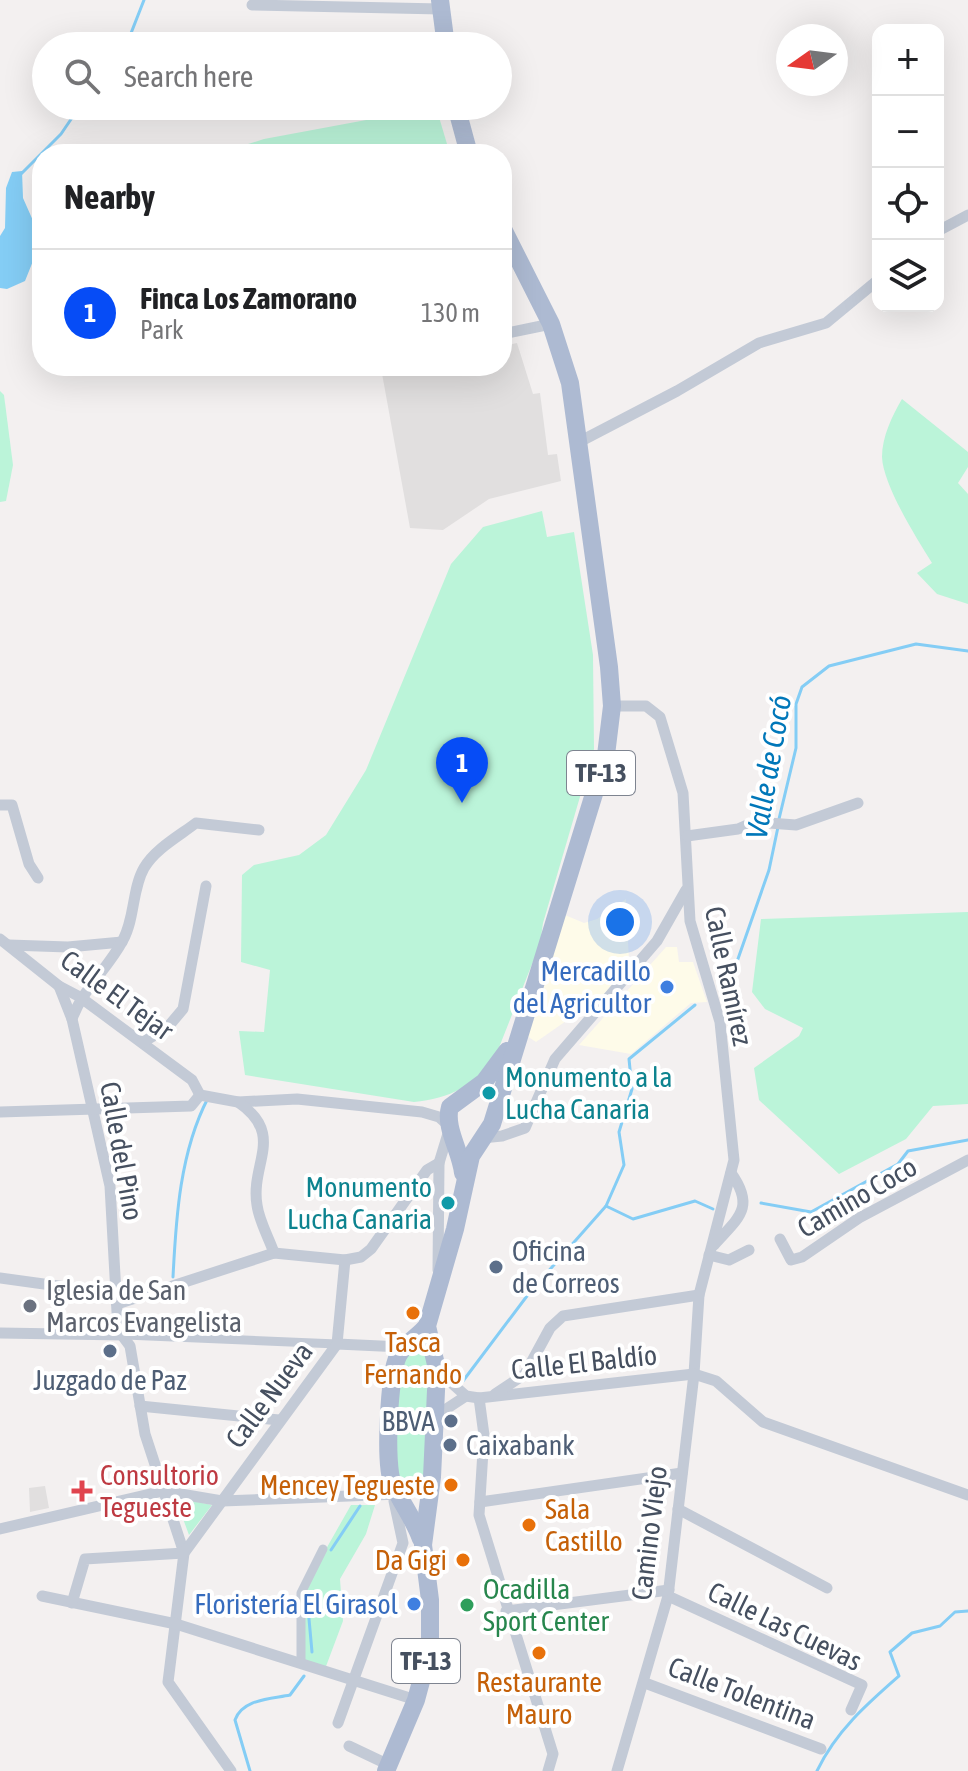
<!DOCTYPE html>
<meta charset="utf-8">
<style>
:root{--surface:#fff;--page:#f2f2f2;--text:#202124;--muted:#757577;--line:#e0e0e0;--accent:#064cf6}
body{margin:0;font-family:"Asap Condensed",sans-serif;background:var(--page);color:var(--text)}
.controls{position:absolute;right:24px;top:24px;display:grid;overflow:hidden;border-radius:16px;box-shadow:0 8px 32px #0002}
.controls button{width:72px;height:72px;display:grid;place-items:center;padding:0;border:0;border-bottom:2px solid var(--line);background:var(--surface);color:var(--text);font:40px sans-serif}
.compass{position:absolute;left:776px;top:24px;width:72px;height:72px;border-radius:50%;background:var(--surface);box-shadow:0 8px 32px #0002;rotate:256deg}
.you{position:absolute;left:620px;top:922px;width:28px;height:28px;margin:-20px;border:6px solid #fff;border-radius:50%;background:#1a73e8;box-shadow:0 0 0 12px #1a73e833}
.badge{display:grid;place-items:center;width:52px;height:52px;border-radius:50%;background:var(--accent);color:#fff;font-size:26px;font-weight:700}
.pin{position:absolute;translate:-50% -66px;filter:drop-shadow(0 2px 4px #0008)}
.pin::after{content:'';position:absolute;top:42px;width:28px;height:24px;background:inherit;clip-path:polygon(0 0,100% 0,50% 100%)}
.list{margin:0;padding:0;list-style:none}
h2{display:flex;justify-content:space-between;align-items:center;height:104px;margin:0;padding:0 32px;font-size:34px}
h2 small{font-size:26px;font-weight:400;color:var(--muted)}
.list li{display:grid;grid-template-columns:52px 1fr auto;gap:24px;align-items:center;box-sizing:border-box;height:128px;padding:0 32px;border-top:2px solid var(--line)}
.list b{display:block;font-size:30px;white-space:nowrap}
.list p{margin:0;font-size:26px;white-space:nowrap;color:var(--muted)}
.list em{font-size:26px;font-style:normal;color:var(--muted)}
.icon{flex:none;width:44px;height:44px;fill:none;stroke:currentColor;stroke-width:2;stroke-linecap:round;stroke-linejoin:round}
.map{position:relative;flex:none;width:968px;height:1771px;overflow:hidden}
.search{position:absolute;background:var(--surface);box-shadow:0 8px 32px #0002;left:32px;top:32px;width:480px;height:88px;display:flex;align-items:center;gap:20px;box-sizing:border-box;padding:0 28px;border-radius:44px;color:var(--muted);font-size:30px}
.panel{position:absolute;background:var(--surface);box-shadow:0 8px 32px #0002;left:32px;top:144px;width:480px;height:232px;border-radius:32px}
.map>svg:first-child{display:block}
.commercial{fill:#fefbe9}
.education{fill:#e1dfdf}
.green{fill:#bbf4d9}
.water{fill:#84cdf5}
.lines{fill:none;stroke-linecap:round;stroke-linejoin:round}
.stream{stroke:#84cdf5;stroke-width:3}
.pedestrian{stroke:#c3cad6;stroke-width:9}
.minor{stroke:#c3cad6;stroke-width:11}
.primary{stroke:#adbad2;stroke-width:18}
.shop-dot{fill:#3f7fe0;stroke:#fff;stroke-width:3}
.culture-dot{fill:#0f9aa8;stroke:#fff;stroke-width:3}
.service-dot{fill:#5c6f8a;stroke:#fff;stroke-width:3}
.worship-dot{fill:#6b7280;stroke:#fff;stroke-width:3}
.food-dot{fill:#e8710a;stroke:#fff;stroke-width:3}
.health-dot{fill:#e0444e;stroke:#fff;stroke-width:3}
.leisure-dot{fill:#2e9e5b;stroke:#fff;stroke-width:3}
.labels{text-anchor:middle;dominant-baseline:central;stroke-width:8;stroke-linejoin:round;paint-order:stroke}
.shield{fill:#fff;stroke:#7e8490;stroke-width:2}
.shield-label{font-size:26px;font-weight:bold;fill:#465060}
.shop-label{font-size:28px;fill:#366cbe;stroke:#fff;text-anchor:end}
.street-label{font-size:28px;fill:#465060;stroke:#fff}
.culture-label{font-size:28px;fill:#0d838f;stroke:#fff;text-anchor:start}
.service-label{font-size:28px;fill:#4e5e75;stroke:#fff;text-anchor:start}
.worship-label{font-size:28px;fill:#5b616d;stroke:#fff;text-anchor:start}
.food-label{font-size:28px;fill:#c56008;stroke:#fff}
.health-label{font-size:28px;fill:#be3a42;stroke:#fff;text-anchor:start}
.leisure-label{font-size:28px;fill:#27864d;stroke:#fff;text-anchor:start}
.water-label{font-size:30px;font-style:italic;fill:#0077b9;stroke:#fff}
</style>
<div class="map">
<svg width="968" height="1771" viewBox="0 0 968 1771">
<rect width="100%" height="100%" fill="#f3f0f0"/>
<g class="commercial">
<polygon points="626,899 629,962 598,1002 578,997 569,1019 536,1042 527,1036 565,915 584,923 597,919"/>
<polygon points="666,947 677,947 679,962 693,962 707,1002 691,1003 631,1054 579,1045"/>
</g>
<g class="education">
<polygon points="517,343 533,394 540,393 548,455 557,454 561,481 489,499 443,530 410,528 381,368 502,366 502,346"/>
<polygon points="45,1486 49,1508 30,1512 29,1488"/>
</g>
<g class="green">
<polygon points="436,107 450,154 225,154 226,151 264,139"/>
<polygon points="0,391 4,395 13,465 6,501 0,502"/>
<path d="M902,399l66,53v15l-10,16 10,11v110l-31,-10 -20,-21 15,-10c-15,-24 -49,-78 -50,-106 0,-20 10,-41 20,-58z"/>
<path d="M542,511l5,26 27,-5 19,123 1,94 -51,174 -3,21 -44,111c-19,30 -47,44 -82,47l-169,-27 -6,-44 25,1 6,-62 -29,-8 1,-87 12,-10 45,-10 27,-20 40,-65 85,-206 32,-37z"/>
<polygon points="968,912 968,1104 933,1106 906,1139 839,1174 759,1100 754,1068 799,1036 803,1028 765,1009 752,992 761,919"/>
<polygon points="416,1350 426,1353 433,1362 427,1476 422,1487 411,1491 394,1475 395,1409 406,1353"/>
<polygon points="183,1499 212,1505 189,1535 178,1505 184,1503"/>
<polygon points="351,1505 375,1505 366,1534 340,1579 343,1621 325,1669 301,1662 301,1593"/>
</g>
<polygon class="water" points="22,171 23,198 42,241 34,246 33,261 25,281 7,289 0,288 0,236 5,228 6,188 12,172"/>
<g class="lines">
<g class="stream">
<polyline points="126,46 144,0"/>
<polyline points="20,175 61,134 80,106"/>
<polyline points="779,819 796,748 796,704 802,687 829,666 916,644 968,651"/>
<polyline points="732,976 769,870 778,827"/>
<polyline points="761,1203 811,1212 898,1164 908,1151 968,1140"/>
<polyline points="606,1206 633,1219 695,1201 713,1209"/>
<path d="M173,1277c3,-60 7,-125 35,-179"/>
<polyline points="463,1381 530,1292 606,1206 624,1165 619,1132 632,1089 629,1059 695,1005"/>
<polyline points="331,1550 360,1506"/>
<polyline points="308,1608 312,1652"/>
<path d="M250,1771l-15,-51c7,-21 36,-21 55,-25l14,-19"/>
<path d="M817,1771c19,-40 50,-67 82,-95l-9,-24 22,-19 28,-7 15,-14 13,-1"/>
</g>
<g class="pedestrian">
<polyline points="125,1335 337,1344"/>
<polyline points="301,1662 301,1593 323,1549"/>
</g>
<g class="minor">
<polyline points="252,5 441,9"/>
<polyline points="938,231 968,215"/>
<polyline points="502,334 551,324"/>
<polyline points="325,369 341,366"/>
<polyline points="579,442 677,391 759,343 826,323 878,280"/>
<polyline points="612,706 646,706 660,717 683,793 690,921 720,1022 734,1160 699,1295 694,1374 668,1596 617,1771"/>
<polyline points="0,805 12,805 29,864 38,878"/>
<polyline points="687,836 738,829 754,822 796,825 858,803"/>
<polyline points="0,939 59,986 80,997 192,1080 200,1095"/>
<polyline points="9,945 68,947 122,942"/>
<polyline points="59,986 72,1019 110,1186 118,1330 130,1346 145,1434 184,1553 168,1682 231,1771"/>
<path d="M72,1019c11,-31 36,-50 51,-79 12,-22 9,-51 21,-72 11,-19 35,-32 52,-45l63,7"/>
<polyline points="143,1042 167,1028 183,1009 206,886"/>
<polyline points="200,1095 238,1102 297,1099 422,1112 439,1117 450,1127 439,1163 438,1270"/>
<path d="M238,1102c48,33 12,61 19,103 2,16 12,33 17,48"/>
<polyline points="0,1112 191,1106 200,1095"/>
<polyline points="482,1138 502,1136 525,1128 555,1059 657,941 686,890"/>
<polyline points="780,1239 791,1260 802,1257 859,1218 968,1160"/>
<path d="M714,1245c24,-27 42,-37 17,-72"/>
<polyline points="709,1255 729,1260 749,1250"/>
<polyline points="0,1278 116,1294"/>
<polyline points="117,1304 274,1253 345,1260 361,1257 371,1249 427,1170 439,1163"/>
<polyline points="0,1333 124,1335"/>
<polyline points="337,1344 345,1260"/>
<polyline points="337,1344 402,1347"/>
<polyline points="437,1370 466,1396 479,1398 694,1374 716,1381 763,1422 968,1495"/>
<polyline points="495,1394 525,1374 550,1328 563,1316 699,1295"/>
<polyline points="479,1398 484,1435 479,1515 553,1754 548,1771"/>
<polyline points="140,1406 279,1420"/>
<polyline points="434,1417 466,1396"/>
<polyline points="480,1502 682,1473"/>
<polyline points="678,1509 827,1588"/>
<polyline points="0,1529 163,1491 222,1501 399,1494 394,1501 403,1543 338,1723"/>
<polyline points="42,1596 176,1624 416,1700"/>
<polyline points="668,1596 862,1685 851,1710"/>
<polyline points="72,1603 85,1559 184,1553 337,1344"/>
<polyline points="506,1611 669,1590"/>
<polyline points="645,1683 821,1749"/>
<polyline points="349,1746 389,1765"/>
</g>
<g class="primary">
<polyline points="440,0 446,46"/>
<polyline points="456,106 469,154"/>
<path d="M463,1173c-2,-21 -19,-46 -13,-66l34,-25 23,-31"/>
<path d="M421,1539c-7,-20 -20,-36 -28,-55 -9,-18 -4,-110 5,-128 6,-12 20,-19 29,-30"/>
<polyline points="386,1771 416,1700 430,1648 430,1600 423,1545 432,1477 437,1369 427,1326 455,1229 471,1156 492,1124 606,755 612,706 609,667 570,383 551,324 502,227"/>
</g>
</g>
<g class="shop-dot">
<circle cx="667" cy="987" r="8"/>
<circle cx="414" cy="1604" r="8"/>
</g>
<g class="culture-dot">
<circle cx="489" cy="1093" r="8"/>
<circle cx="448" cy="1203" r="8"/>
</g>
<g class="service-dot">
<circle cx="496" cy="1267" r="8"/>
<circle cx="110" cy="1351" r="8"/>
<circle cx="451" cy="1421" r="8"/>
<circle cx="450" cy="1445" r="8"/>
</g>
<circle class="worship-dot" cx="30" cy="1306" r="8"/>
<g class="food-dot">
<circle cx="413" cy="1313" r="8"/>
<circle cx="451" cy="1485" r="8"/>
<circle cx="529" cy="1525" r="8"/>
<circle cx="463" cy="1560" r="8"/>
<circle cx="539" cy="1653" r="8"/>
</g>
<path class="health-dot" d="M78 1479h8v8h8v8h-8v8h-8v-8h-8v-8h8z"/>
<circle class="leisure-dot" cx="467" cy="1605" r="8"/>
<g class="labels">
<g class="shield">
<rect x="567" y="751" width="68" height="44" rx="6"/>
<rect x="392" y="1639" width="68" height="44" rx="6"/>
</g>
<g class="shield-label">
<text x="601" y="773">TF-13</text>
<text x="426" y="1661">TF-13</text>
</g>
<g class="shop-label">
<text x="651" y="971">Mercadillo<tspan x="651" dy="32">del Agricultor</tspan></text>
<text x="398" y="1604">Floristería El Girasol</text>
</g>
<g class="street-label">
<text transform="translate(729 976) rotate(78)">Calle Ramírez</text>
<text transform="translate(117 995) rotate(36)">Calle El Tejar</text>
<text transform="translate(122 1151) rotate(80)">Calle del Pino</text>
<text transform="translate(857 1197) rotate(-30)">Camino Coco</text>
<text transform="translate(584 1362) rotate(-6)">Calle El Baldío</text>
<text transform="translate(269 1395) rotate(-53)">Calle Nueva</text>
<text transform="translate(649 1533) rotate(-83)">Camino Viejo</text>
<text transform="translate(785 1626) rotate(26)">Calle Las Cuevas</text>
<text transform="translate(742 1693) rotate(21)">Calle Tolentina</text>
</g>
<g class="culture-label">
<text x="505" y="1077">Monumento a la<tspan x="505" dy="32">Lucha Canaria</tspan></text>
<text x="432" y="1187" text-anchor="end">Monumento<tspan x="432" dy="32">Lucha Canaria</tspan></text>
</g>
<g class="service-label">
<text x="512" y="1251">Oficina<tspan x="512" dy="32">de Correos</tspan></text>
<text x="110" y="1380" text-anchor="middle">Juzgado de Paz</text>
<text x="435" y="1421" text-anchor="end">BBVA</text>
<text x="466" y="1445">Caixabank</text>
</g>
<g class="worship-label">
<text x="46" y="1290">Iglesia de San<tspan x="46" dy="32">Marcos Evangelista</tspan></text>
</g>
<g class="food-label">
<text x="413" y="1342">Tasca<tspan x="413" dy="32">Fernando</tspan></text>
<text x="435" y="1485" text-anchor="end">Mencey Tegueste</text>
<text x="545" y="1509" text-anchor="start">Sala<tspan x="545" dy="32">Castillo</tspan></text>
<text x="447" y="1560" text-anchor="end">Da Gigi</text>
<text x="539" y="1682">Restaurante<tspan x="539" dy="32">Mauro</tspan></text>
</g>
<g class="health-label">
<text x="100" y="1475">Consultorio<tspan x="100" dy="32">Tegueste</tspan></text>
</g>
<g class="leisure-label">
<text x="483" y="1589">Ocadilla<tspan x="483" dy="32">Sport Center</tspan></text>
</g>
<g class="water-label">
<text transform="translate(768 767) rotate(-80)">Valle de Cocó</text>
</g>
</g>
</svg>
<div class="controls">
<button>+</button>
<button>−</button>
<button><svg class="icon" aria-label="locate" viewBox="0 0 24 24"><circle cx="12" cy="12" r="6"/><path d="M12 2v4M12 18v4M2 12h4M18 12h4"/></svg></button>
<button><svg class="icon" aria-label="layers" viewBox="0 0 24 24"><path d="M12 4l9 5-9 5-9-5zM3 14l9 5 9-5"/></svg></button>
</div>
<svg class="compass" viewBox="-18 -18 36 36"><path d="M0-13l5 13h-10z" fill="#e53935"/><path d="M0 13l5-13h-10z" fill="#757577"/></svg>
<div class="you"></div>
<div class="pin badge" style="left:462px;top:803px">1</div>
<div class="search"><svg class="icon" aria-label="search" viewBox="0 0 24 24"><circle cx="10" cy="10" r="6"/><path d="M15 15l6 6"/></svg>Search here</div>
<section class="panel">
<h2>Nearby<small></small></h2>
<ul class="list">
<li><span class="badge">1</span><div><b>Finca Los Zamorano</b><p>Park</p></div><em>130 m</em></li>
</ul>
</section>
</div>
